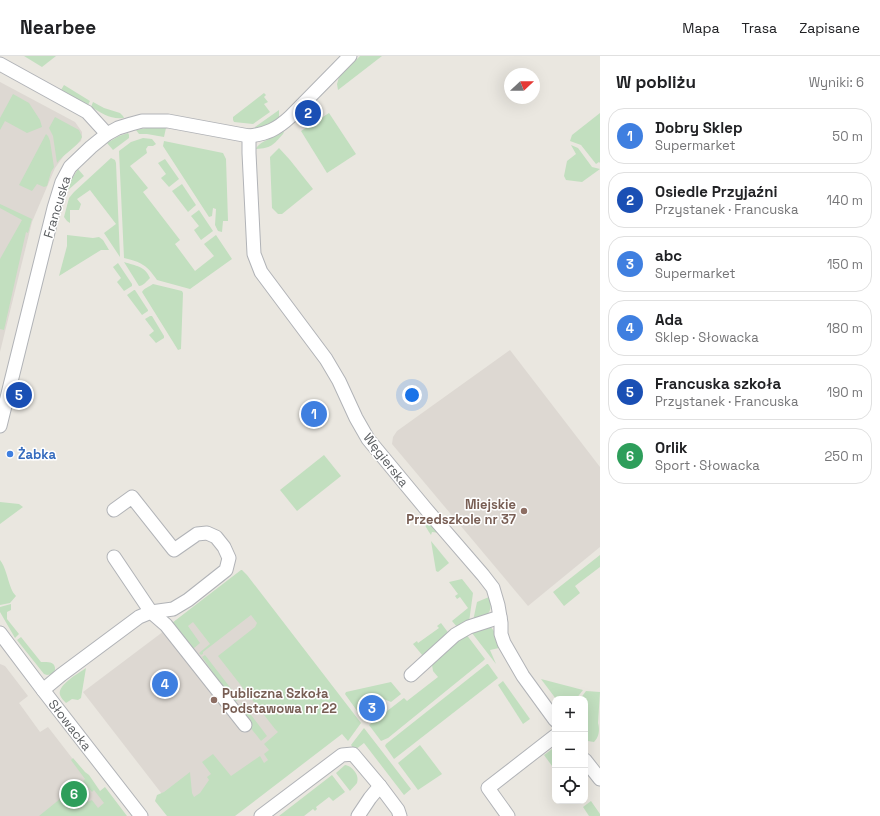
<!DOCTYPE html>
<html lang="pl">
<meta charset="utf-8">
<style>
:root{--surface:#fff;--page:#f2f2f2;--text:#202124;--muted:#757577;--line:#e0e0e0;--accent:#111827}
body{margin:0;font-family:"Space Grotesk",sans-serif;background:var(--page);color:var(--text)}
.controls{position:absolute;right:12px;bottom:12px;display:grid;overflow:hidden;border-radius:8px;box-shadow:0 4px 16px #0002}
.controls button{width:36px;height:36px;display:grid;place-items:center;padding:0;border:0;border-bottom:1px solid var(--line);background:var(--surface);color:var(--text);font:20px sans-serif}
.compass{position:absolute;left:504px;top:12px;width:36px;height:36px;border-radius:50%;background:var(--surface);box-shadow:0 4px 16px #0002;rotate:68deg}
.you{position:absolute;left:412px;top:339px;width:14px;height:14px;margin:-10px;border:3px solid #fff;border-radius:50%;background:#1a73e8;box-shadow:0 0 0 6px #1a73e833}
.badge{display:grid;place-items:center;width:26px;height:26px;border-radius:50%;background:var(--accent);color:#fff;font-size:13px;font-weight:700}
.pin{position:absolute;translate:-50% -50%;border:2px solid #fff;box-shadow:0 1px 4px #0006}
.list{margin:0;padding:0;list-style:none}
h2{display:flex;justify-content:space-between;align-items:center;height:52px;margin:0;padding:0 16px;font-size:17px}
h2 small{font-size:13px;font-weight:400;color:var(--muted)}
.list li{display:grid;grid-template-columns:26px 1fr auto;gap:12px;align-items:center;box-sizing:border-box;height:56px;margin:0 8px 8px;padding:0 8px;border:1px solid var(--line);border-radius:16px}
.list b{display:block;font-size:15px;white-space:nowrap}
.list p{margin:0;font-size:13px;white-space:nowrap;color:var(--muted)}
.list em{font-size:13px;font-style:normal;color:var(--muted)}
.icon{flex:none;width:22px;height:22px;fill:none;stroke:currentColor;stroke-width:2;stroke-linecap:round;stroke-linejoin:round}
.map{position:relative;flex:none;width:600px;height:760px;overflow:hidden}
header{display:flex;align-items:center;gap:24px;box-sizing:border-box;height:56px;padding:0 20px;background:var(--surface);border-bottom:1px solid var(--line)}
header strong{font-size:19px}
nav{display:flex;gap:22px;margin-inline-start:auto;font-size:14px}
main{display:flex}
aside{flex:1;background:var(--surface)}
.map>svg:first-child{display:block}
.education{fill:#ddd8d2}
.green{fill:#c2dfbf}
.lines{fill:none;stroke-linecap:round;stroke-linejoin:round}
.minor-casing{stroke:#b1b3b7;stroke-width:15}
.minor{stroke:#fff;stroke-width:13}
.shop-dot{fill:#3f7fe0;stroke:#fff;stroke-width:1.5}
.education-dot{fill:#8d6e63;stroke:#fff;stroke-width:1.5}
.labels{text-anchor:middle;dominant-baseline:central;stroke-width:3;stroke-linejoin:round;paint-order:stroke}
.street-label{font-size:13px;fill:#595c5f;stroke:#fff}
.shop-label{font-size:13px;font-weight:bold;fill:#366cbe;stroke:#fff;text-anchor:start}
.education-label{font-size:13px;font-weight:bold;fill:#785e54;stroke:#fff;text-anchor:end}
</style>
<header>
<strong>Nearbee</strong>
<nav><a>Mapa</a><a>Trasa</a><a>Zapisane</a></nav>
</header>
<main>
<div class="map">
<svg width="600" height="760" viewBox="0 0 600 760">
<rect width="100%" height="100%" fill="#eae7e0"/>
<g class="education">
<polygon points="0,26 75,66 82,76 82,80 81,85 65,98 55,112 32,166 0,296"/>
<polygon points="510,294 600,411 600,491 528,550 392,388 393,381 397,375"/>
<polygon points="241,517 352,660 179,760 83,636"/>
<polygon points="0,608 5,610 28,640 19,647 40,676 48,671 117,760 0,760"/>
</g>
<g class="green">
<polygon points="24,0 56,0 42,11"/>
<polygon points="360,0 382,0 338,34 337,28 339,21"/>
<polygon points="64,29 90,45 88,49 61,34"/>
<polygon points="264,37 266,39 264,41 268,46 264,48 270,56 253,68 234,66 233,64 233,61"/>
<polygon points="13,38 29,47 40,64 42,71 27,77 5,65 0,74 0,62"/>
<path d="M93,46l11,6 16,5 3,3 1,2c-13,2 -22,-5 -33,-11z"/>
<path d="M279,54v7c-6,7 -15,9 -24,11v-1z"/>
<polygon points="329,57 356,98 327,117 301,75"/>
<polygon points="600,57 600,107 599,106 596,108 581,89 570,85 572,79"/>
<path d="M55,61l24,13 3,7c-3,9 -19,17 -25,26l-4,-27 -4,-8z"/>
<polygon points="146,72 166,72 164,81 147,78 139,78 136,74"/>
<path d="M283,76h1l-1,2c-10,11 -11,14 -27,15 3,-8 20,-12 27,-17z"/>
<polygon points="128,77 129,79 129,82 113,94 107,87 119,80"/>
<polygon points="46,78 48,80 50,85 54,111 51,116 47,130 44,131 37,128 32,135 19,129"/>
<path d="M143,82l9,1 4,5 -3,2h-5l-2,3 1,4 -17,13 18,22 -5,4 37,48 -5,4 20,27 19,-15 -10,-12 12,-9 16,24 -42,30 -33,-9c-10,-15 -16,-18 -33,-22l-5,-107 12,-9z"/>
<polygon points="164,85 223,97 226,103 228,165 223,165 222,176 218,175 215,169 216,153 213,152 212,160 209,161 163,90"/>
<polygon points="571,89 578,92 592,111 600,113 582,126 566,124 564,120 567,105 576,98"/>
<polygon points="279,92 290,104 313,133 282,158 278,158 272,152 270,101"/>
<polygon points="111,102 115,104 116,107 120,201 104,177 116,168 90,134 77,143 81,148 79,154 70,154 70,167 67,165 64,161 69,142 74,136"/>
<polygon points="165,103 179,123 169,131 161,122 166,118 158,107"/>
<polygon points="78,113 84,120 66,136 70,126"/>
<polygon points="182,128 196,149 188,156 172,135"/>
<polygon points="0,148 32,163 28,177 26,176 4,274 0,273 0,203 22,164 0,152"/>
<polygon points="199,154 213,175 201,184 194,174 199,170 191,160"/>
<polygon points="67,179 93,182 99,181 103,184 109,194 101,194 59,220 67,190"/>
<path d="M124,206c12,4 21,4 26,16 -3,3 -7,8 -11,8z"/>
<polygon points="118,207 132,228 132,230 124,235 117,226 121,222 113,211"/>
<path d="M153,228l29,7 1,2 -2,56 -3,1 -36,-58c2,-4 7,-5 11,-8z"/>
<polygon points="134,234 135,234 148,254 148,255 142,259 127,239"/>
<polygon points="150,260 152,260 164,280 164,282 156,287 149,279 154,275 145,263"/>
<polygon points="324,399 341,420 297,455 280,434"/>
<polygon points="0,446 19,448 23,451 0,468"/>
<path d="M425,462l15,15 -8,-1 -1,3c-4,-5 -6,-11 -10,-16z"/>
<polygon points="431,485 449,507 438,516 436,515"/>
<polygon points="600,499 600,511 575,530 580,537 564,550 553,536"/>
<path d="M0,504c6,8 7,18 11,28 1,3 3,6 5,8l-6,7 -10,2z"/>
<polygon points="241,514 242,514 247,519 361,667 348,685 342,678 235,760 167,760 155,745 157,739 164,736 190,716 192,737 194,741 200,737 209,724 207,721 211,718 202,706 213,698 231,720 260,700 264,707 268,704 264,698 269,694 264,688 278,676 275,673 218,600 255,571 257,567 251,559 203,596 203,598 201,599 199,597 210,588 193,566 188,570 200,587 193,593 172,567"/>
<polygon points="462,523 473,537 469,566 458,572 452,565 468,552 460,541 457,543 455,540 458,538 449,526"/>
<path d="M489,541c5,17 -2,18 -16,24l4,-19z"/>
<polygon points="11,548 11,554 7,556 7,563 19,578 15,582 0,556 0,551"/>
<polygon points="441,567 450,579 423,600 413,588 417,585 418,587 439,572 437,570"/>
<path d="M489,570c8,5 7,14 10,22l-9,2 6,14 -24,-31v-2z"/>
<polygon points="466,578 485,603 483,605 388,682 381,685 369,669 404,642 407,645 438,621 433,615 432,609"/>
<path d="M21,581l20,25c6,0 15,-1 14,8l-2,4 -6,1 -3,-1 -27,-34z"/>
<polygon points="205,599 239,643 232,648 208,618 212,615 202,601"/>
<polygon points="487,608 488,608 498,622 394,703 385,690 386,688"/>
<path d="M86,612l-5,30 -3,2 -6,-1 -6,4c-2,-2 -5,-5 -6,-8 -3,-10 19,-22 26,-27z"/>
<polygon points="541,623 583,634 576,643 556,643"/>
<polygon points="503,625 530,663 523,668 498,629"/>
<polygon points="391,626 401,638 391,646 381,642 379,644 377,641 360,654 362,657 360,659 345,638 346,636"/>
<path d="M586,635l14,1 -2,31c2,7 1,14 -4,19l-6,-1 -3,-4v-38h-5z"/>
<polygon points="242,647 267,680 261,685 235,652"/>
<polygon points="364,672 411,733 404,739 364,687 355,694 351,689"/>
<polygon points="420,689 442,718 418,734 398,707"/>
<polygon points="552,693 555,697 555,714 544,699"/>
<polygon points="73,702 85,716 89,719 100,735 105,731 127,760 39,760 76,730 88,746 92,744 98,752 104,747 94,734 92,736 83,725 85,723 71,704"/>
<path d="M345,709c7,1 15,10 12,18 -2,3 -5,5 -7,8l-14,-18z"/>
<polygon points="332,719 345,736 333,745 329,741 316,751 317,753 315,755 313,753 304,760 279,760"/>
<polygon points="591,745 600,758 600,760 589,760 583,751"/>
</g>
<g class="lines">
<g class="minor-casing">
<g id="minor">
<polyline points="0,8 87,56 107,78"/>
<polyline points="249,80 249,97 254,198 261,216 326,303 339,325 356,362 368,383 426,453 483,519 493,532 498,549 501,567 501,578 504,587 523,620 555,664"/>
<path d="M0,370l54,-218 8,-26 8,-15 21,-20 16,-13 11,-6 13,-4 11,-3h26l81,15c18,-2 28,-7 41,-19l60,-61"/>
<polyline points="114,501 151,556 166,569 245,669"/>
<polyline points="0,577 43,634 141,760"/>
<polyline points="411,619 455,579 469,571 500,561"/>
<polyline points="43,634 61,619 139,561 151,556 173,553 188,544 226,514 229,502 224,491 216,481 207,477 197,478 174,494 132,441 114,454"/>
<polyline points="585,704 600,723"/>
<polyline points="261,760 342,699 353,698 380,730"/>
<polyline points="358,760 370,742 380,730 398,754 400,760"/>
<polyline points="508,760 488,732 555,680"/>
</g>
</g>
<use href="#minor" class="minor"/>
</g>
<circle class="shop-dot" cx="10" cy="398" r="4"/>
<g class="education-dot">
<circle cx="524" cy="455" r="4"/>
<circle cx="214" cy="644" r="4"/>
</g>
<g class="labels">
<g class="street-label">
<text transform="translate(57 151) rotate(-73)">Francuska</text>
<text transform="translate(386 404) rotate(52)">Węgierska</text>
<text transform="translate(70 669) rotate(52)">Słowacka</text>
</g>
<g class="shop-label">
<text x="18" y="398">Żabka</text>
</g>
<g class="education-label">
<text x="516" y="448">Miejskie<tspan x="516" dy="15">Przedszkole nr 37</tspan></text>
<text x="222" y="637" text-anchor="start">Publiczna Szkoła<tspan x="222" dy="15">Podstawowa nr 22</tspan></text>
</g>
</g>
</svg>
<div class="controls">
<button>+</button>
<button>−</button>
<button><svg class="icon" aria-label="locate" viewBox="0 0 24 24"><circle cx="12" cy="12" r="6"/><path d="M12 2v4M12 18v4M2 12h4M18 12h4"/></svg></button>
</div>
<svg class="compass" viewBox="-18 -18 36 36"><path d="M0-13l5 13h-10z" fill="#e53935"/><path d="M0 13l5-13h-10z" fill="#757577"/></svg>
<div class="you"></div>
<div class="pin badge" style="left:314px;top:358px;background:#3f7fe0">1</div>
<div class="pin badge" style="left:308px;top:57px;background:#1a4fb4">2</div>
<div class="pin badge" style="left:372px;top:652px;background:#3f7fe0">3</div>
<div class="pin badge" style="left:165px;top:628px;background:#3f7fe0">4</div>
<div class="pin badge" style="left:19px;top:339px;background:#1a4fb4">5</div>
<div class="pin badge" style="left:74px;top:738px;background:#2e9e5b">6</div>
</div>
<aside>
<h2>W pobliżu<small>Wyniki: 6</small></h2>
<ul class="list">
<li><span class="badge" style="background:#3f7fe0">1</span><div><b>Dobry Sklep</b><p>Supermarket</p></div><em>50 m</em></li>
<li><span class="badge" style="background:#1a4fb4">2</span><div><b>Osiedle Przyjaźni</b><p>Przystanek · Francuska</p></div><em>140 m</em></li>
<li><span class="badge" style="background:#3f7fe0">3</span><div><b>abc</b><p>Supermarket</p></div><em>150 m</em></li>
<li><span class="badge" style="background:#3f7fe0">4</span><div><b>Ada</b><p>Sklep · Słowacka</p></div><em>180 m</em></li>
<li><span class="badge" style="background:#1a4fb4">5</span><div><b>Francuska szkoła</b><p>Przystanek · Francuska</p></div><em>190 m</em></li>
<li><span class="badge" style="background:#2e9e5b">6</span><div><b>Orlik</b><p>Sport · Słowacka</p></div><em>250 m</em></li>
</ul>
</aside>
</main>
